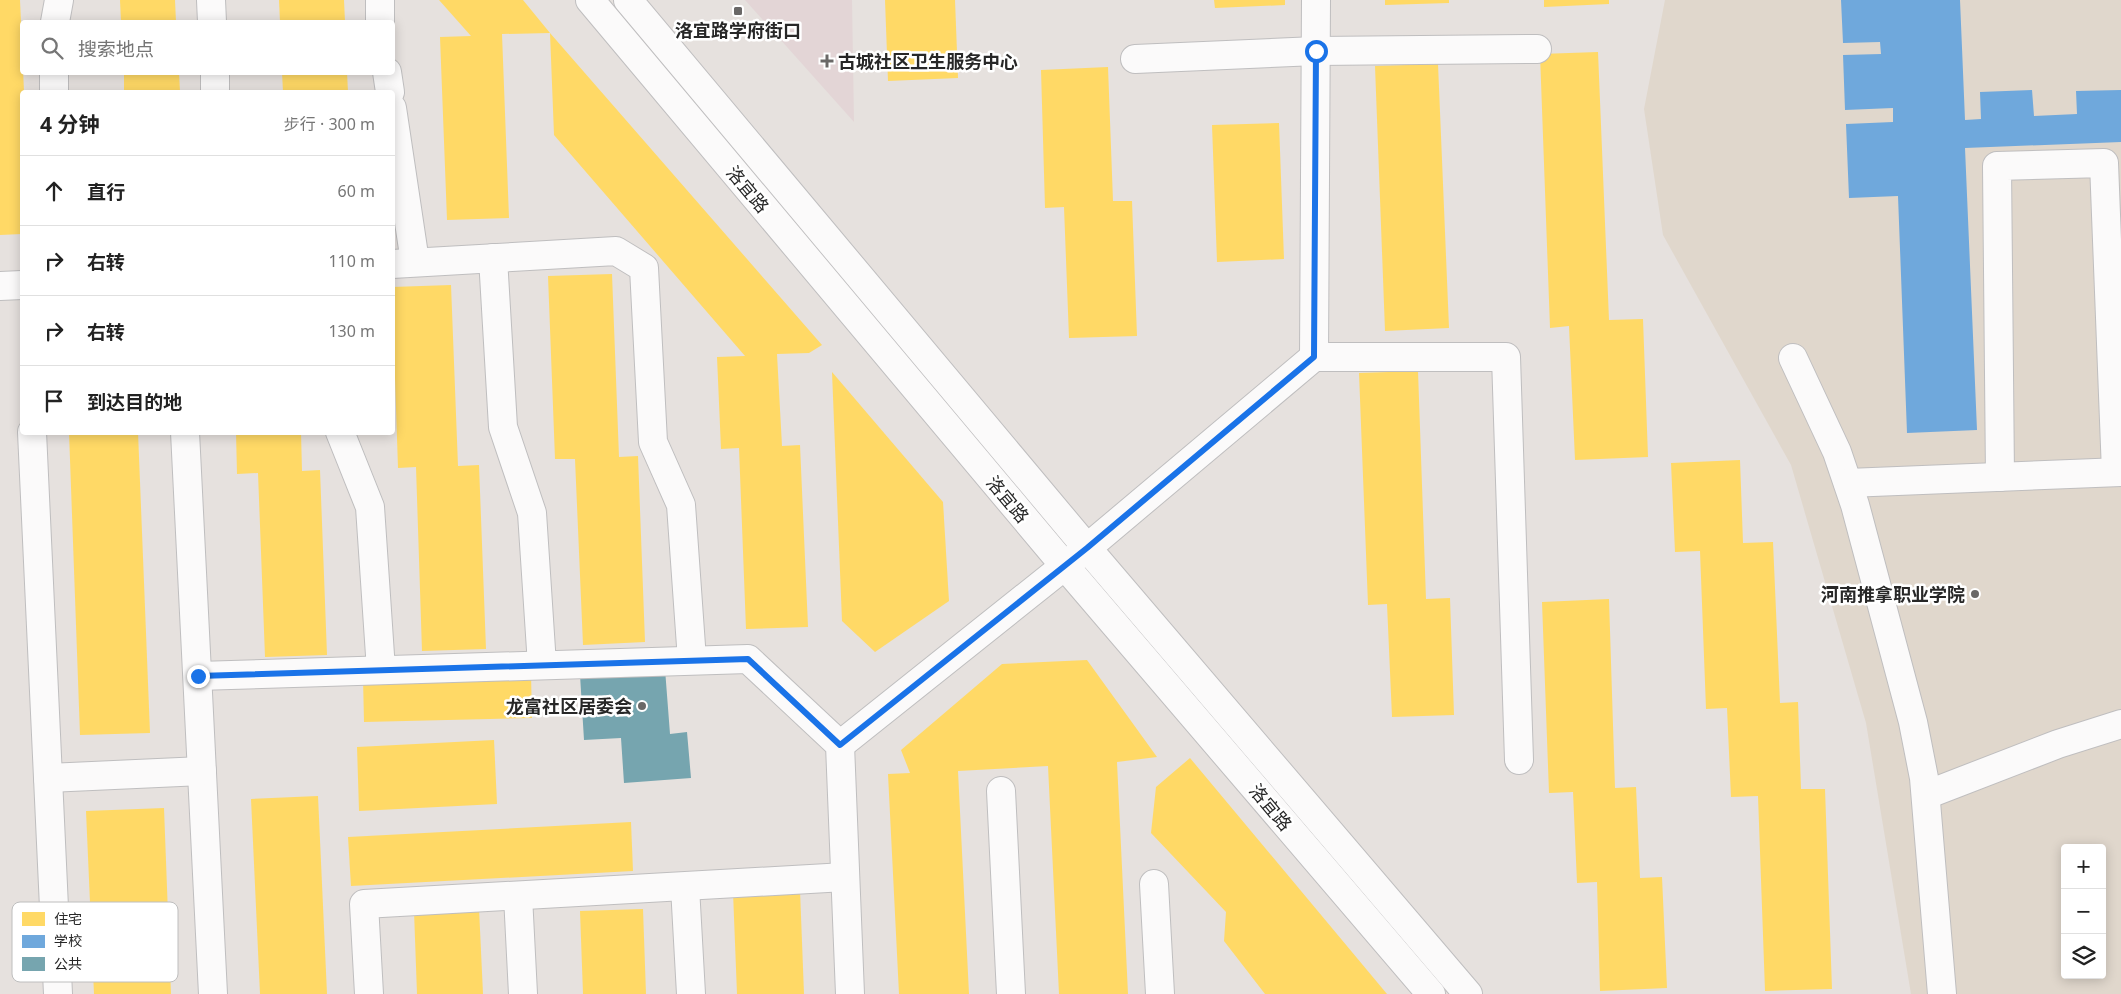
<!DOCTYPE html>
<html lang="zh">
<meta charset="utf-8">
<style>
:root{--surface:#fff;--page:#f6f6f6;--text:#222;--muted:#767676;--line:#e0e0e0}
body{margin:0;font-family:"Noto Sans","Noto Sans SC",sans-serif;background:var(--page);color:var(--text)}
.controls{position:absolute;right:15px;bottom:15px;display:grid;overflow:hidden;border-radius:5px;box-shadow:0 2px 12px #0003}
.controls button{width:45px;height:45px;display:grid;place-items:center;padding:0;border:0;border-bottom:1px solid var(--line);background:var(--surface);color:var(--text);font:25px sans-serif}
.stop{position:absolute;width:15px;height:15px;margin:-11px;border:4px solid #1a73e8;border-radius:50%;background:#fff}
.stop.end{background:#1a73e8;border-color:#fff;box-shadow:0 1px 5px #0008}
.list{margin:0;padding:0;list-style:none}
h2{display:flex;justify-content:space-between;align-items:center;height:65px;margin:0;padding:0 20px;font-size:21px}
h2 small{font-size:16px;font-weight:400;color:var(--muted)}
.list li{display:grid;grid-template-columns:32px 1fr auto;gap:15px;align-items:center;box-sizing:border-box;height:70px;padding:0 20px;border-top:1px solid var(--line)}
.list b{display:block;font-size:19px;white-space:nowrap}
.list em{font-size:16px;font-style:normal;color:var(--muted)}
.icon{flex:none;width:28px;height:28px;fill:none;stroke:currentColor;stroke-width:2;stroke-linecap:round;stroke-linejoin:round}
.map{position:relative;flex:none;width:2121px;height:994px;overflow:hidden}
.search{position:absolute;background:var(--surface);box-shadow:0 2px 12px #0003;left:20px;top:20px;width:375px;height:55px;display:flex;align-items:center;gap:12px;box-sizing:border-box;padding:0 18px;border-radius:5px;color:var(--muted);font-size:19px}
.panel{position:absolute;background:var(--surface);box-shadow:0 2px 12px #0003;left:20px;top:90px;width:375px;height:345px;border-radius:5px}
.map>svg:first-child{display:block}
.education{fill:#e0d7cc;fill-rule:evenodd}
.medical{fill:#e3d5d6}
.homes{fill:#ffd966}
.schools{fill:#6fa8dc}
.public{fill:#76a5af}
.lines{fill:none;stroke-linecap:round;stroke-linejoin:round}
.minor-casing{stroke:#bfbebf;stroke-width:30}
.minor{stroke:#fbfafa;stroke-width:28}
.route{stroke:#1a73e8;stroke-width:6}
.poi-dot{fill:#6a6867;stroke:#fff;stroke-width:2}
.labels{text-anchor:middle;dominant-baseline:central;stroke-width:5;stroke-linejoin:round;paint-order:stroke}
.poi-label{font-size:18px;font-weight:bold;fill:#272727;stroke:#fff;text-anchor:end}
.street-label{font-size:18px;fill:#272727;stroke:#fff}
.key{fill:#fff;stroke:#bebebe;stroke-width:1}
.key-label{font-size:14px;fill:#272727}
</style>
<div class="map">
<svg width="2121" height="994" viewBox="0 0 2121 994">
<rect width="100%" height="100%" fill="#e6e1de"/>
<path class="education" d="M1665,0h456v994h-210l-45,-271 -75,-258 -128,-230 -19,-126zM2065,848h37v127h-37z"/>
<polygon class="medical" points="745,0 852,0 854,122"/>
<g class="homes">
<polygon points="0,0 20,0 24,92 22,234 0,235"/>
<polygon points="120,0 175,0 176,22 121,22"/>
<polygon points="279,0 344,0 345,22 280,22"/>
<polygon points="439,0 523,0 550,33 502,34 509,218 447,220 440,37 471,36"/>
<polygon points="885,0 955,0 958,78 888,81"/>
<polygon points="1214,0 1285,0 1285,5 1215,8"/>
<polygon points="1385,0 1449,0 1449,3 1385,5"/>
<polygon points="1544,0 1609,0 1609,4 1544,7"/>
<polygon points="550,33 822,345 809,353 777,354 782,446 800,445 808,627 746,629 739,448 721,449 717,357 745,356 554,135"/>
<polygon points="1598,52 1609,320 1643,319 1648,457 1575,460 1569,326 1550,328 1540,54"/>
<polygon points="1438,64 1449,328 1385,331 1375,66"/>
<polygon points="1108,67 1113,201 1132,201 1137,336 1069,338 1064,207 1045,208 1041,70"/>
<polygon points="124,72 179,72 180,92 124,92"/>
<polygon points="282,72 347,72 348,92 283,92"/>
<polygon points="1279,123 1284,259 1217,262 1212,125"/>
<polygon points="612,274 619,457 638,456 645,642 583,645 575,459 555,459 548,276"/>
<polygon points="451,285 458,466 479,465 486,649 422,651 416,467 398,468 392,287"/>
<polygon points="1418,371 1426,599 1450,598 1454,715 1392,717 1387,604 1368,605 1359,373"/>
<polygon points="832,372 943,502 949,601 875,652 842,621"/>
<polygon points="69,432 138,432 150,733 80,735"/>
<polygon points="236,432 301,432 302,471 320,470 327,655 265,657 258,473 237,474"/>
<polygon points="1740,460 1743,543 1773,542 1780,703 1798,702 1801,789 1825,789 1832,989 1765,991 1758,796 1731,797 1727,708 1706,709 1700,551 1675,552 1671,463"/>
<polygon points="1609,599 1615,788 1636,787 1640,878 1662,877 1667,988 1600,991 1597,882 1577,883 1573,792 1549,793 1542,602"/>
<polygon points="1087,660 1157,757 1117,762 1128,994 1059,994 1048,766 958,771 969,994 899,994 888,774 910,773 901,750 1002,664"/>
<polygon points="531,674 532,718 364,722 363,678"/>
<polygon points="494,740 497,804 359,811 357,747"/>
<polygon points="1190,758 1387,994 1265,994 1224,941 1226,912 1151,833 1156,787"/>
<polygon points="318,796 327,994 260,994 251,799"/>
<polygon points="164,808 171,994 94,994 86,811"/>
<polygon points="631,822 633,871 351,886 348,837"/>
<polygon points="800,890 804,994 737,994 733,892"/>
<polygon points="479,908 483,994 417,994 414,911"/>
<polygon points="643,909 646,994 583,994 580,911"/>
</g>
<polygon class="schools" points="1841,0 1960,0 1965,120 1981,119 1980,92 2032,90 2034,116 2077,114 2076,91 2121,90 2121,142 1965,148 1977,430 1907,433 1898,196 1849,198 1846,124 1893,122 1893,108 1845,110 1843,55 1881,54 1880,42 1843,43"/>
<polygon class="public" points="665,669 670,734 687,732 691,778 624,783 621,738 584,740 580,675"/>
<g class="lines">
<g class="minor-casing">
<g id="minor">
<polyline points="211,0 212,22"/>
<polyline points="380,0 380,22"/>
<polyline points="590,0 1053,552 1431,994"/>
<polyline points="628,0 1087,548 1468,994"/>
<polyline points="55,22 59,0"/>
<polyline points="1135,59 1316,51 1537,49"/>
<polyline points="54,72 54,92"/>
<polyline points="215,72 215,92"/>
<polyline points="387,72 390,92"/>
<polyline points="392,108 415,262"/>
<polyline points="493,258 503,427 532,513 542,665"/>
<polyline points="392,264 616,251 644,268 653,442 681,505 692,660"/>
<polyline points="0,286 22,285"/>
<polyline points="1314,357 1506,357 1519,760"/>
<polyline points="1793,358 1837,452 1855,505 1913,722 1924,778 1942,994"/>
<polyline points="32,432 58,994"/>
<polyline points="185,432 213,994"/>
<polyline points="340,432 370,507 381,670"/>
<polyline points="2000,477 1997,166 2104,163 2116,472"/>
<polyline points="1848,483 2121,472"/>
<polyline points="198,676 748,659 840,745 850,994"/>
<polyline points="840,745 1087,548 1314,357 1316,0"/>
<polyline points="48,778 202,771"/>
<polyline points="1001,791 1011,994"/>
<polyline points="1926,795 2058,744 2121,724"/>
<polyline points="1154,884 1160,994"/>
<polyline points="685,887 691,994"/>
<polyline points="518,896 523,994"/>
<polyline points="369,994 364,904 845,877"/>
</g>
</g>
<use href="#minor" class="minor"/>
</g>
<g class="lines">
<polyline class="route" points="198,676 748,659 840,745 1087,548 1314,357 1316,51"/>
</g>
<g class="poi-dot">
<rect x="733" y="6" width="10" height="10" rx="2.5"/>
<path d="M824.5 53.5h5v5h5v5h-5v5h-5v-5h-5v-5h5z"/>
<circle cx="1975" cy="594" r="5"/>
<circle cx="642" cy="706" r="5"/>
</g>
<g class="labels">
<g class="poi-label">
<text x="738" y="30" text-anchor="middle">洛宜路学府街口</text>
<text x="838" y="61" text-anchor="start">古城社区卫生服务中心</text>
<text x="1965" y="594">河南推拿职业学院</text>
<text x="632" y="706">龙富社区居委会</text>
</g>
<g class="street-label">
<text transform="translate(748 189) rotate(50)">洛宜路</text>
<text transform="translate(1008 499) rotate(50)">洛宜路</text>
<text transform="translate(1271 807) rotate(50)">洛宜路</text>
</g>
</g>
<rect x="12" y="902" width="166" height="80" rx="8" class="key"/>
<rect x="22" y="912" width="23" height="14" fill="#ffd966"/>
<rect x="22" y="935" width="23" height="13" fill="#6fa8dc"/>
<rect x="22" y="957" width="23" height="14" fill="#76a5af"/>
<g class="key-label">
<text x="54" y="924">住宅</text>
<text x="54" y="946">学校</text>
<text x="54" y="969">公共</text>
</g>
</svg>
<div class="controls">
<button>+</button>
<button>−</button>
<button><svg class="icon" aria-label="layers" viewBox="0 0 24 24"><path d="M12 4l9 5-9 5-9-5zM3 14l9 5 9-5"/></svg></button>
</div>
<div class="stop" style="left:1316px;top:51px"></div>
<div class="stop end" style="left:198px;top:676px"></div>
<div class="search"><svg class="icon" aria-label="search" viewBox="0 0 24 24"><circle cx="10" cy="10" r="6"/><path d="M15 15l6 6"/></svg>搜索地点</div>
<section class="panel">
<h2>4 分钟<small>步行 · 300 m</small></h2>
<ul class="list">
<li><svg class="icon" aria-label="ahead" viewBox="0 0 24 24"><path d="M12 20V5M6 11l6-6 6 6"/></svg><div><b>直行</b></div><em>60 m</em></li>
<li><svg class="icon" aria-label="right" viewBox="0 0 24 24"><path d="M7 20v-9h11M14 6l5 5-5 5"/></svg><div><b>右转</b></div><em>110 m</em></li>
<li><svg class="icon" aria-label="right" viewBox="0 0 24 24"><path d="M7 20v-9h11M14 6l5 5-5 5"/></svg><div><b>右转</b></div><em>130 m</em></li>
<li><svg class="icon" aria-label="arrive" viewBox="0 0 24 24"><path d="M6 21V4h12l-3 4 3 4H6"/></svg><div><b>到达目的地</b></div></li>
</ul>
</section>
</div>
